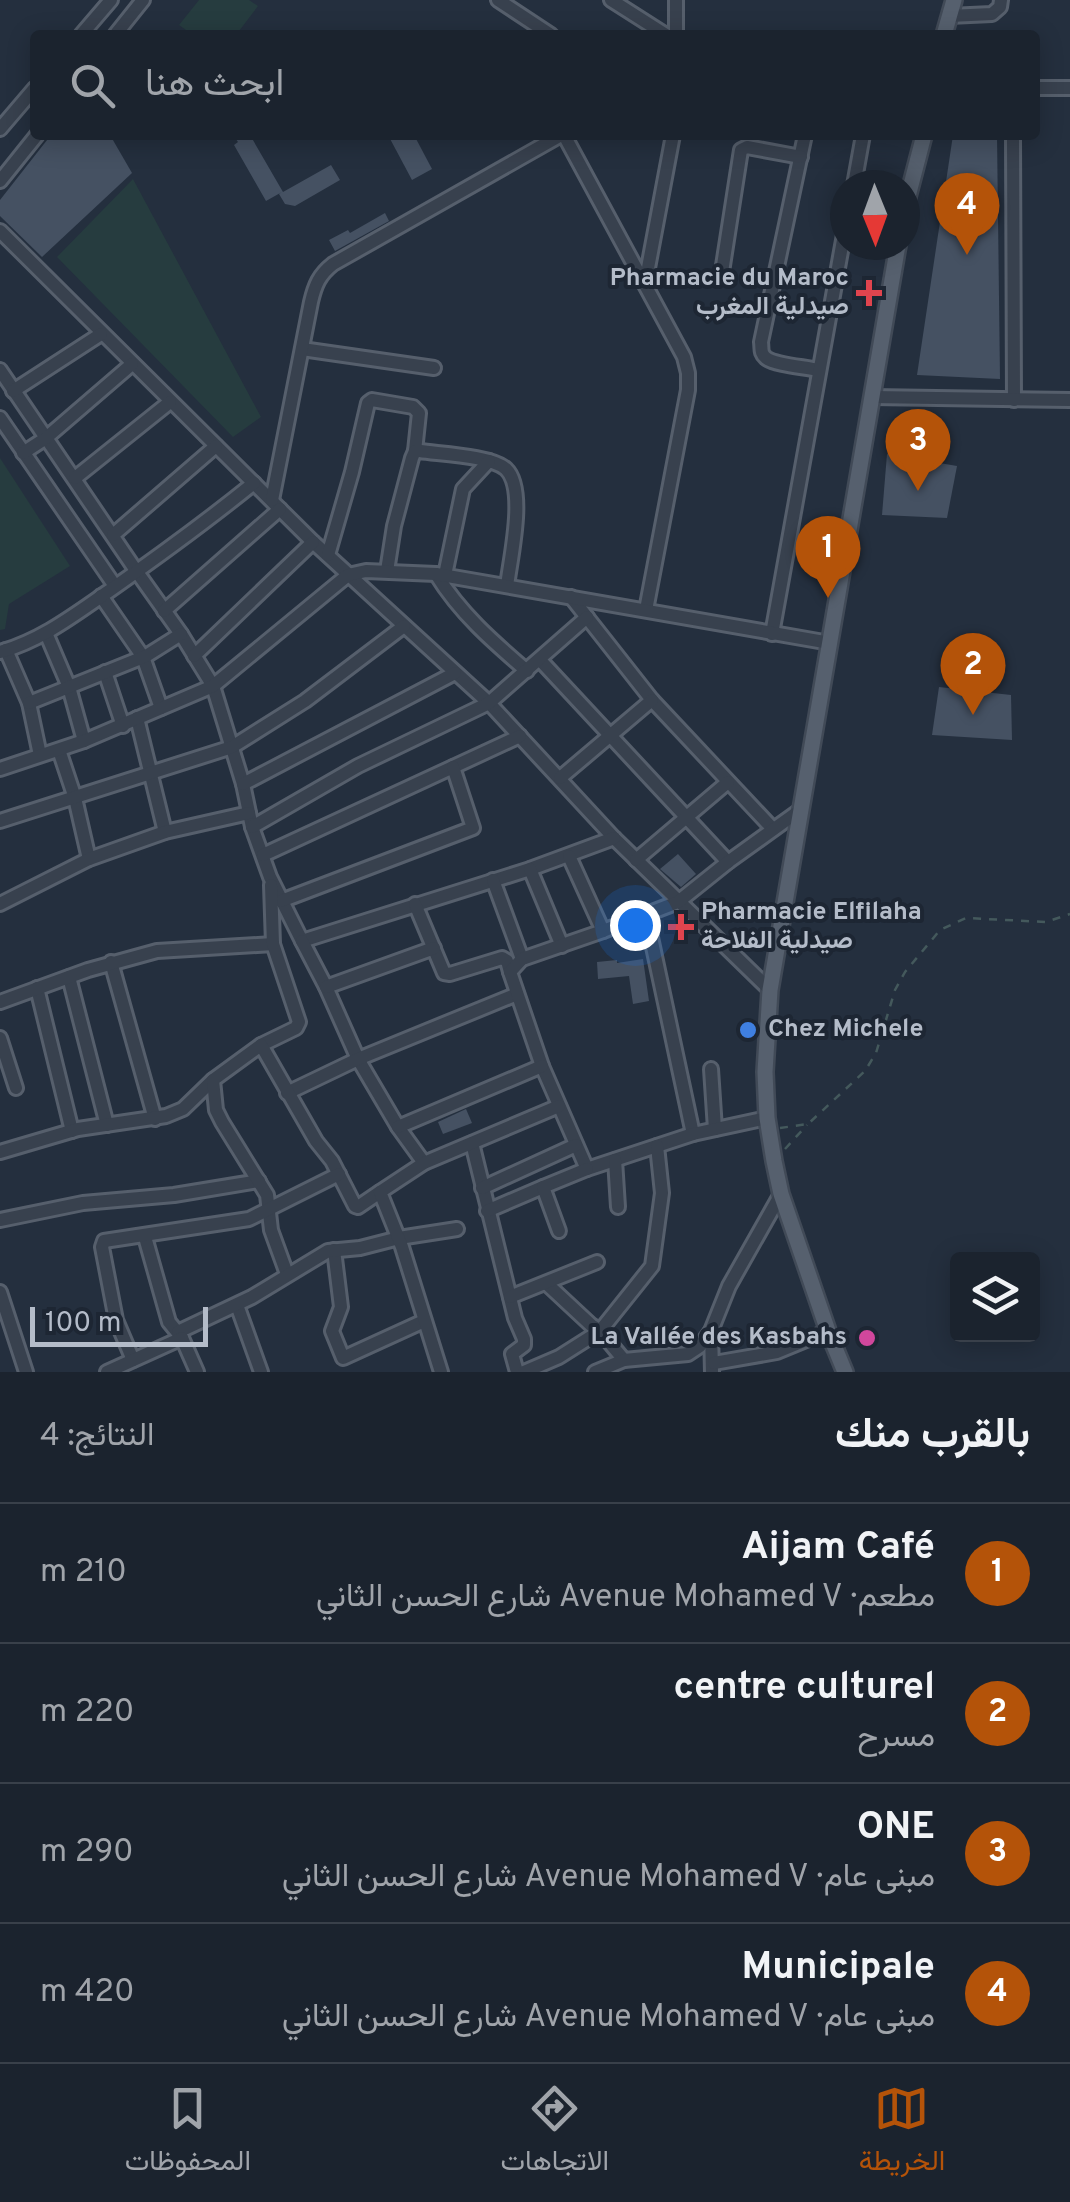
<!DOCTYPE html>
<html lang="ar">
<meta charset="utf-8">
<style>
:root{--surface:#1b232e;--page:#242b36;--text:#f1f3f6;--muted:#a0a4aa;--line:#39404a;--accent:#b45309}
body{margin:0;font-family:Overpass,Vazirmatn,sans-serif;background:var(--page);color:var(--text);direction:rtl}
.controls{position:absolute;right:30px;bottom:30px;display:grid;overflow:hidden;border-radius:10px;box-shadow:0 5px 25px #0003}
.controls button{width:90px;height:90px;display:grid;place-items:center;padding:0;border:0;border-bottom:2px solid var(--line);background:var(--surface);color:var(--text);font:50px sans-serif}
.compass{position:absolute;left:830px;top:170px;width:90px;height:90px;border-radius:50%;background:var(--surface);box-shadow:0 5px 25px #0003;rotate:179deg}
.scale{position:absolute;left:30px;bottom:25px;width:178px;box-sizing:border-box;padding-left:10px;border:5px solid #b4bcc9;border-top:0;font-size:28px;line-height:35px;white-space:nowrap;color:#b4bcc9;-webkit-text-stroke:8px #1d2633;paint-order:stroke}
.you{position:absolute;left:635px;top:925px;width:35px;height:35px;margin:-25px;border:8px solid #fff;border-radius:50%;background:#1a73e8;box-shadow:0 0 0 15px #1a73e833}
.badge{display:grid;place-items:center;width:65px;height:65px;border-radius:50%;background:var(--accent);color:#fff;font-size:32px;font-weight:700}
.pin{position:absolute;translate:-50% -82px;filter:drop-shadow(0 2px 5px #0008)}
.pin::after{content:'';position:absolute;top:52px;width:35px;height:30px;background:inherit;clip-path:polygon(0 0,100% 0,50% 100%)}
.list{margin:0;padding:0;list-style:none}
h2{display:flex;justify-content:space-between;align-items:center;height:130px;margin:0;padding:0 40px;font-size:42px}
h2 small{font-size:32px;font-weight:400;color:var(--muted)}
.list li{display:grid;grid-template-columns:65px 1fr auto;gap:30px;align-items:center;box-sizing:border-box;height:140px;padding:0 40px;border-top:2px solid var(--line)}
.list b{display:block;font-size:38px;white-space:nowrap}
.list p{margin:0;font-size:32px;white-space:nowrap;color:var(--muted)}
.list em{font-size:32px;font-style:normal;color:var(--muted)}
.icon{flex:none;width:55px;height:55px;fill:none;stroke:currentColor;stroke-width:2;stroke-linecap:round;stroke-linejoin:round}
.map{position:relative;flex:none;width:1070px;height:1372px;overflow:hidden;direction:ltr}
.search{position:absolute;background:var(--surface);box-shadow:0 5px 25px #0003;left:30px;right:30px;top:30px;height:110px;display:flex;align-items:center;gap:25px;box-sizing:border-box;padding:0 35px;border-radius:10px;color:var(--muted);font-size:38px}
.sheet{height:690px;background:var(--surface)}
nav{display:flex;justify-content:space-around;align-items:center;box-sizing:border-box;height:140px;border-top:2px solid var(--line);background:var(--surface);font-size:28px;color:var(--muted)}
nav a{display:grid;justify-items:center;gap:5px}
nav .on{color:var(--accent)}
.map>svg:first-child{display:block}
.green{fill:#263c3f}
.building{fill:#455162}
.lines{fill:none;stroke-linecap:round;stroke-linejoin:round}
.minor-casing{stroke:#565f6c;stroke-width:18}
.major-casing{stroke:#414a57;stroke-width:20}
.path{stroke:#44595c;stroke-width:2.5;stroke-dasharray:8 8;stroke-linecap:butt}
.minor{stroke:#38414e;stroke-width:12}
.major{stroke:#56606e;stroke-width:15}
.health-dot{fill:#e0444e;stroke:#1d2633;stroke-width:4}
.shop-dot{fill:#3f7fe0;stroke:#1d2633;stroke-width:4}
.hotel-dot{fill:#d1479c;stroke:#1d2633;stroke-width:4}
.labels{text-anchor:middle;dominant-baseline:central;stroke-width:8;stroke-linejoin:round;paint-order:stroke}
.poi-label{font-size:25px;font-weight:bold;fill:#b4bcc9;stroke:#1d2633;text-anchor:end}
</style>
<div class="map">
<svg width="1070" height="1372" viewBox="0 0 1070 1372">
<rect width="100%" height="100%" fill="#242f3e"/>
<g class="green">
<polygon points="199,0 249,0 258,6 236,35 193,35 179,25"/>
<polygon points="133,179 261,417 233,437 57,257"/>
<polygon points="0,458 70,566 9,604 5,629 0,630"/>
</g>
<g class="building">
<polygon points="51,135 110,135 132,173 42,257 0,216 0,200"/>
<polygon points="233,135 250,135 283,192 331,165 340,180 295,206 285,204 279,194 282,192 266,201 234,145 238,142"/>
<polygon points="388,135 414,135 432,169 412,180"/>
<polygon points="953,135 997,135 1000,379 917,375"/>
<polygon points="385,213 389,221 335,251 329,240 348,230 350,233"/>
<polygon points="887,454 957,466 947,518 882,515"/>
<polygon points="939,687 1011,695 1012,740 932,735"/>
<polygon points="678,854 696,874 681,887 660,869"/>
<polygon points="643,959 649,1001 633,1004 629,976 598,979 597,962 617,960 617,963"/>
<polygon points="466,1109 472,1123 443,1134 438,1122"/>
</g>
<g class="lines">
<g class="minor-casing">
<g id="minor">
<polyline points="498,0 551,35"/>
<polyline points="611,0 666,35"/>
<polyline points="949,16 992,14 1000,7 1001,0"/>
<polyline points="81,35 111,0"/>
<polyline points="115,35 143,0"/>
<polyline points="676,35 676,0"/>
<polyline points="1035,88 1070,88"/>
<polyline points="0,129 35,88"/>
<polyline points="564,135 684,357 688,373 688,390 646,610"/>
<path d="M805,135l-44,207c1,7 -1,11 5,16 9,7 40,9 52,12"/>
<polyline points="1013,135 1014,400"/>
<polyline points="0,181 37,135"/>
<polyline points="854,185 863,135"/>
<polyline points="0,231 313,542 489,703 614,838 770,990"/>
<polyline points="722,272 741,150 747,147 801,157"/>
<polyline points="645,284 673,135"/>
<polyline points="302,349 434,368"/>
<polyline points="0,370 137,572 181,634 213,686 243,784 252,827 270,877 302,941 530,869 614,838"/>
<polyline points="13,391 101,334"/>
<polyline points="872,397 1070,400"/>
<polyline points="0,418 115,586"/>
<polyline points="23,453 46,438 132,364"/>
<polyline points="75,478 170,402"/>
<path d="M272,500l39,-198c4,-17 8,-27 22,-38l228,-129"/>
<polyline points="113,535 216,446"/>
<polyline points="328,555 352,472 368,403 372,400 413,407 419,413 415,451"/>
<path d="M387,571l7,-45 18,-68 3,-7h5c20,3 72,5 86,18 21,20 4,91 1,117"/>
<path d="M436,574c24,39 56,67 91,97"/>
<polyline points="445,575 463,489 489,461"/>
<polyline points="101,596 143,657 161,708"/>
<polyline points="571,597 652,700 773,829"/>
<polyline points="164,611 280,509"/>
<polyline points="46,633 69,687 84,741"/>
<polyline points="772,634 845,229"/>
<polyline points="6,650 29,703 40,755"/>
<path d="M0,652c42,-12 74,-37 109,-61 50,-35 98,-70 145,-108"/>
<polyline points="194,656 313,542"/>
<polyline points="540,660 728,862"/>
<polyline points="105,672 123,726"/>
<polyline points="29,703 146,656 181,634"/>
<polyline points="137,718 165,832"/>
<polyline points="59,750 75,798 89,859"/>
<polyline points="0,769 84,741 213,686 348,575 366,571 436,574 830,643"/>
<polyline points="560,778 652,700"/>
<polyline points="243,784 455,673"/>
<polyline points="0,821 232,747 305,701 404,626"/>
<polyline points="252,827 358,766 489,703 587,617"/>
<polyline points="263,855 520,736"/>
<polyline points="569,856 603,931"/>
<polyline points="636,860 728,782"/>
<polyline points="530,869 562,946"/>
<polyline points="493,880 522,959"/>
<polyline points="281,901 473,828 453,767"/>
<polyline points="0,904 89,859 165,832 249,813"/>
<polyline points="415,904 444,973 450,974 502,958 507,961 510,972"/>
<polyline points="646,914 693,1134"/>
<polyline points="302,941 326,987 358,1059 398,1127 424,1163"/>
<polyline points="111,962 155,1119"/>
<polyline points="69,977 107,1125"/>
<polyline points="326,987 434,948"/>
<polyline points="37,988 72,1131"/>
<polyline points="0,1002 88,970 157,951 273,944"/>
<polyline points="0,1038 16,1088"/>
<polyline points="261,1045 296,1028 299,1022 273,944 271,885"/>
<polyline points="711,1069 715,1129"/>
<polyline points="287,1093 358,1059 517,994"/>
<polyline points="767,1118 693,1134 587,1169 542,1066 510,972 522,959 603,931 678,902 728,862 799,811"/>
<polyline points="398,1127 542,1066"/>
<polyline points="472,1143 515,1318 524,1339 524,1345 512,1354 517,1372"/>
<polyline points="0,1152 78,1129 166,1116 183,1109 213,1080"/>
<polyline points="615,1160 618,1207"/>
<polyline points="482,1188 576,1145"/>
<polyline points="487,1211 543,1187"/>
<polyline points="0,1220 83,1203 174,1195 259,1181"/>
<polyline points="559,1231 543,1187 587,1169"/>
<polyline points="145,1237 169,1322 182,1338 197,1372"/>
<polyline points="334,1250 341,1307 332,1331 343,1358 424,1321"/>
<polyline points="287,1274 271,1230 267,1195 222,1122 216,1110 213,1080 261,1045 316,1141 332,1161 355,1206 358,1207 380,1192"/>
<polyline points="547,1284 591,1325 600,1331 624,1360"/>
<polyline points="0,1292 26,1372"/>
<polyline points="510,1297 597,1262"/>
<polyline points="237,1305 261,1372"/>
<polyline points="711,1331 712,1372"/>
<polyline points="178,1332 252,1297 328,1251 360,1248 399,1238 457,1229"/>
<polyline points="133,1360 116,1320 102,1247 104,1241 249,1219 339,1174"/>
<polyline points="714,1363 777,1352 828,1331"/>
<polyline points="107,1372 182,1338"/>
<polyline points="441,1372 402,1247 380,1192 424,1163 559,1106"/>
<polyline points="524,1372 559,1357 600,1331 652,1266 662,1193 657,1146"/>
<polyline points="595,1372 624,1360 688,1354 700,1346 711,1331 729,1286 781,1194"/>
</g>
</g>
<g class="major-casing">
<g id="major">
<polyline points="944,35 954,0"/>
<polyline points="905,208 924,135"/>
<polyline points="845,1372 828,1331 781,1194 774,1161 767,1118 765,1072 770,990 898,245"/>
</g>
</g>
<g class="path">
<polyline points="780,1128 808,1124 865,1071 876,1053 895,990 905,972 940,930 966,918 1046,922 1070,914"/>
<polyline points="785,1149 807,1125"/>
</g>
<use href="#minor" class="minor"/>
<use href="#major" class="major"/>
</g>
<g class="health-dot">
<path d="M864 278h10v10h10v10h-10v10h-10v-10h-10v-10h10z"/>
<path d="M676 912h10v10h10v10h-10v10h-10v-10h-10v-10h10z"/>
</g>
<circle class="shop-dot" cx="748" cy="1030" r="10"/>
<circle class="hotel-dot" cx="867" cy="1338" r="10"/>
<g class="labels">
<g class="poi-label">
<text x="849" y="279">Pharmacie du Maroc<tspan x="849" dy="29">صيدلية المغرب</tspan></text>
<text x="701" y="913" text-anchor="start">Pharmacie Elfilaha<tspan x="701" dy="29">صيدلية الفلاحة</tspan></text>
<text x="768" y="1030" text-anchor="start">Chez Michele</text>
<text x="847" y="1338">La Vallée des Kasbahs</text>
</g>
</g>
</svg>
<div class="controls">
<button><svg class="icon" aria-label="layers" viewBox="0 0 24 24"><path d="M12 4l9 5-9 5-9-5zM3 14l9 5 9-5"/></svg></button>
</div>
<svg class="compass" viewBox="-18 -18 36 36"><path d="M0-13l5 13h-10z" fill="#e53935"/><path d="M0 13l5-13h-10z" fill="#a0a4aa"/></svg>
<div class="scale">100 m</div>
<div class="you"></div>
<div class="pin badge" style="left:828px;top:598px">1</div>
<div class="pin badge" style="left:973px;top:715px">2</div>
<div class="pin badge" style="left:918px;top:491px">3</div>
<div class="pin badge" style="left:967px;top:255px">4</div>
<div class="search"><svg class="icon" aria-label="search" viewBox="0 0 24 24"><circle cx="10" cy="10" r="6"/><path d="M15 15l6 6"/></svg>ابحث هنا</div>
</div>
<section class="sheet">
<h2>بالقرب منك<small>النتائج: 4</small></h2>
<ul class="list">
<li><span class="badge">1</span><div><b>Aijam Café</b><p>مطعم · Avenue Mohamed V شارع الحسن الثاني</p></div><em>210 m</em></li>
<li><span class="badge">2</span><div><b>centre culturel</b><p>مسرح</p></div><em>220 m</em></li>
<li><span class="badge">3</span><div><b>ONE</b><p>مبنى عام · Avenue Mohamed V شارع الحسن الثاني</p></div><em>290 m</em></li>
<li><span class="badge">4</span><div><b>Municipale</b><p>مبنى عام · Avenue Mohamed V شارع الحسن الثاني</p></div><em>420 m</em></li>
</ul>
</section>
<nav>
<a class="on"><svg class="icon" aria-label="map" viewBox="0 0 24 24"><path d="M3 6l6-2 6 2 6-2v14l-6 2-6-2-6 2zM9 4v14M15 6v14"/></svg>الخريطة</a>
<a><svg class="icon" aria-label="directions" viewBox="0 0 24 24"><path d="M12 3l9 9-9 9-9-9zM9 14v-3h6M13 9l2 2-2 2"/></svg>الاتجاهات</a>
<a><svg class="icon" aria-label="saved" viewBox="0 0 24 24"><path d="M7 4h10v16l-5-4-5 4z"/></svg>المحفوظات</a>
</nav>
